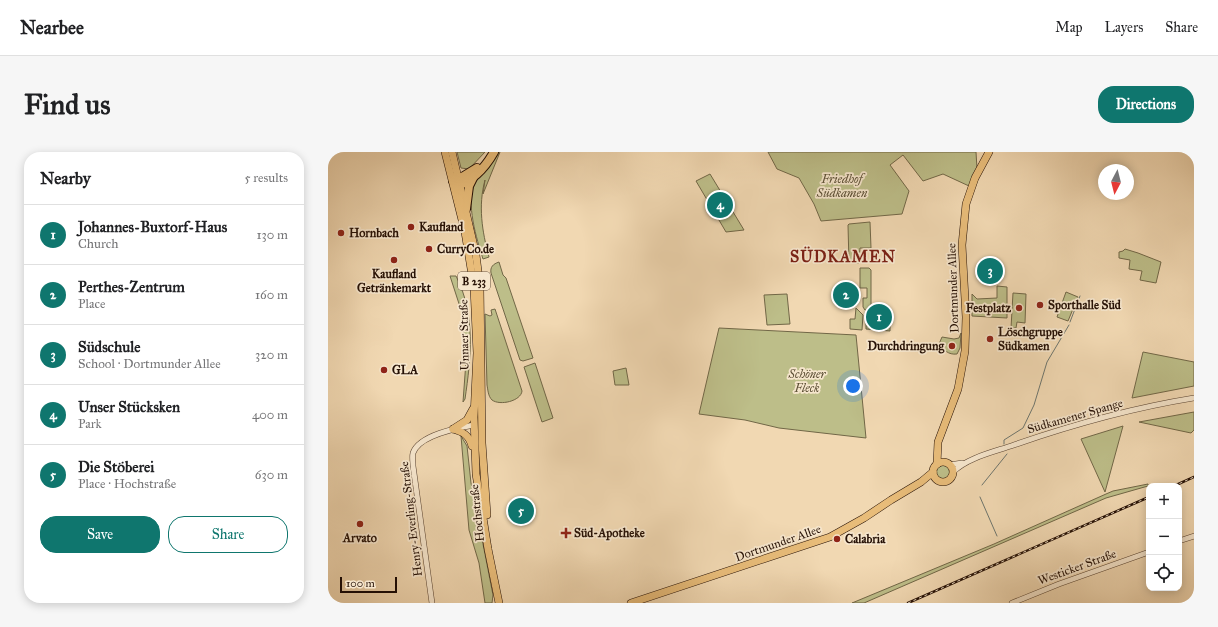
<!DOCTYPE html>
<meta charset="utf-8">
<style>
:root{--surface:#fff;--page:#f6f6f6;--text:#202124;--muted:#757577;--line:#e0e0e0;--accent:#0f766e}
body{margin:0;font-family:"IM FELL Great Primer",serif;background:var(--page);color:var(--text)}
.controls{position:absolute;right:12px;bottom:12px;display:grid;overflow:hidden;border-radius:8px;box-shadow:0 2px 10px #0003}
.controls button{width:36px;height:36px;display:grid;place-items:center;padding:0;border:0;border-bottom:1px solid var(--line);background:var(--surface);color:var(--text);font:20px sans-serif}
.compass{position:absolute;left:770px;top:12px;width:36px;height:36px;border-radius:50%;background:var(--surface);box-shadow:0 2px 10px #0003;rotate:187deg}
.scale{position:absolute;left:12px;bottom:10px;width:57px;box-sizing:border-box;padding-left:4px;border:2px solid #251005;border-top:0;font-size:11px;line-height:14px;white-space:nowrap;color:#251005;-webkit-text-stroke:3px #f6e6cd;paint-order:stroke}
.you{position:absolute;left:525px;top:234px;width:14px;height:14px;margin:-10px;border:3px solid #fff;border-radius:50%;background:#1a73e8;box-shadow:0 0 0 6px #1a73e833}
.badge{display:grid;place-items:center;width:26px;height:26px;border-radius:50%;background:var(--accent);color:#fff;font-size:13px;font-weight:700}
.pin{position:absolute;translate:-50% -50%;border:2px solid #fff;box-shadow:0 1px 4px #0006}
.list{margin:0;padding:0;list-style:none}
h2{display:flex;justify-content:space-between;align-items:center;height:52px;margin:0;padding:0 16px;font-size:17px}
h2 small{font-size:13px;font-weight:400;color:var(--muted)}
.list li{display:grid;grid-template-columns:26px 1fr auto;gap:12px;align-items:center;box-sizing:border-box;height:60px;padding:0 16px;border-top:1px solid var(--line)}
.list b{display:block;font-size:15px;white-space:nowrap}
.list p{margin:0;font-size:13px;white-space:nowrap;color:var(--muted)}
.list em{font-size:13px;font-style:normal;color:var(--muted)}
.actions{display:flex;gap:8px;padding:12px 16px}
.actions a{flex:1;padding:9px 0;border:1px solid var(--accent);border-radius:16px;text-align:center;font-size:14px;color:var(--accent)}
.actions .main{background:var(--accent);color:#fff}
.icon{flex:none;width:22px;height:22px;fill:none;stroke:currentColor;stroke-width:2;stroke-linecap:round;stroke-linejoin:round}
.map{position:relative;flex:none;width:866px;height:451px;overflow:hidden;border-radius:16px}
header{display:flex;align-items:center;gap:24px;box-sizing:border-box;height:56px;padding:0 20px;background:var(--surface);border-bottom:1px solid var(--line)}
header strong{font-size:19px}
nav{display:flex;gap:22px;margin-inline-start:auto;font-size:14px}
.intro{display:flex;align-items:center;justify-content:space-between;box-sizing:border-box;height:96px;padding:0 24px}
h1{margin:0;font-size:28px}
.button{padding:10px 18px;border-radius:16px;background:var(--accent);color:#fff;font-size:14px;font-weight:700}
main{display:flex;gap:24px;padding:0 24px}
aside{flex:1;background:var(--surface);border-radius:16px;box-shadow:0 2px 10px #0003}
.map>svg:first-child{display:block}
.green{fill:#bdbe89;stroke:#716747}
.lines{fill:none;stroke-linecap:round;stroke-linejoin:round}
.stream{stroke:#6d756e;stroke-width:1}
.minor-casing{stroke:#584230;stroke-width:6}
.major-casing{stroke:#251005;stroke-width:8}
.highway-casing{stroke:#251005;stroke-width:10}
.minor{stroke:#f6e6cd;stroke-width:5}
.major{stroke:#e8bc79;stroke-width:7}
.highway{stroke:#e8bc79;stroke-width:8}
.rail-casing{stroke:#251005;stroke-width:2.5}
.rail{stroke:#f6e6cd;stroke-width:1;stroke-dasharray:3;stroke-linecap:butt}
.poi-dot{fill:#8f2418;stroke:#f6e6cd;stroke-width:1.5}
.labels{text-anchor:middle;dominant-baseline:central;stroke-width:3.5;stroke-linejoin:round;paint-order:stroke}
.shield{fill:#f6e6cd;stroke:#645041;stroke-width:1}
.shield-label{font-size:11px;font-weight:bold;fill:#251005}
.park-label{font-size:12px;font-style:italic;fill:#5a4d33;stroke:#f6e6cd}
.poi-label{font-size:12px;font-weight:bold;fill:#251005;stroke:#f6e6cd;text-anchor:start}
.street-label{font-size:12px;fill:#251005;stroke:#f6e6cd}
.district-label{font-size:16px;font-weight:bold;letter-spacing:1px;fill:#7a1f14;stroke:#f6e6cd}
</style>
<header>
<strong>Nearbee</strong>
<nav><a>Map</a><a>Layers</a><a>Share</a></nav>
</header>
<div class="intro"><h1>Find us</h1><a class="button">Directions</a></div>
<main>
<aside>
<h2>Nearby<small>5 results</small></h2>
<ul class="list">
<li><span class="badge">1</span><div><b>Johannes-Buxtorf-Haus</b><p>Church</p></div><em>130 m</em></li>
<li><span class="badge">2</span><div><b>Perthes-Zentrum</b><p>Place</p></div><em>160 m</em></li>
<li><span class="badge">3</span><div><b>Südschule</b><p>School · Dortmunder Allee</p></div><em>320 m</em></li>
<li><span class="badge">4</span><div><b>Unser Stücksken</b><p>Park</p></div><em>400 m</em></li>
<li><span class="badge">5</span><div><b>Die Stöberei</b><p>Place · Hochstraße</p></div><em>630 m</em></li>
</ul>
<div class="actions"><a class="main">Save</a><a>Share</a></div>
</aside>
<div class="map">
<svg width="866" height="451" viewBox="0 0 866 451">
<rect width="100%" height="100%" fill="#f1d8b2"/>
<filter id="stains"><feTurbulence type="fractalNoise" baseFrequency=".005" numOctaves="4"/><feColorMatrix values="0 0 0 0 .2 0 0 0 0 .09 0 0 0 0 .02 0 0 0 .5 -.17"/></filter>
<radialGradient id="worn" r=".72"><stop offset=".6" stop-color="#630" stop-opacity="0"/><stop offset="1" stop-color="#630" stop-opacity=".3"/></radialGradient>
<g class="green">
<polygon points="129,0 157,0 141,17 133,16"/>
<path d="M167,0h5l-17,42 2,-14c-7,26 -3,51 4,77l-6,2c-6,-19 -18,-57 -8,-76 3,-7 8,-9 12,-14 4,-4 6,-12 8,-17z"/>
<polygon points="440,0 648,0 649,17 641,34 615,22 595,29 575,3 562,13 581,39 574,62 493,69 486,52 471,26 449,17"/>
<polygon points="382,22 416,78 398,80 368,29"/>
<polygon points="542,70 543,96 532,96 531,111 521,111 520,73 521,72"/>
<polygon points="797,97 810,101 833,110 828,131 812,128 814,119 801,117 802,108 791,106 791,100 795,99"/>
<path d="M171,110l4,13 3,3 27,80 -10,3 -3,-1 -29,-87c-1,-6 2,-9 8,-11z"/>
<polygon points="532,116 541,116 543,118 543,158 537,158 535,155 535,146 539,146 539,136 532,136"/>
<path d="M122,124h6c20,39 15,82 9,123l-2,3 3,-41 -4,-48z"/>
<polygon points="669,134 679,135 679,166 644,164 644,142 649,147 669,146"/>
<polygon points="738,140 750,145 740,169 729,165"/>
<polygon points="685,141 698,142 697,171 689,170 688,176 683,176"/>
<polygon points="459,142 462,172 439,173 436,143"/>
<polygon points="528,156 535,163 534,178 522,177 522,167 527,167"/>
<path d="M167,157l27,82c-1,10 -22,15 -30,9 -4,-4 -4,-10 -5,-15l-2,-71 5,2 2,-1 -1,-5z"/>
<polygon points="538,160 544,160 545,166 543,166 543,169 545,171 554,170 556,165 562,165 562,179 538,177"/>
<polygon points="391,176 528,183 538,286 451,276 417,268 371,262"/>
<path d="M633,181l-1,15 -3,6c-9,1 -13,-4 -18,-10l3,-7 12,2 5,-1z"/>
<polygon points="815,200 866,210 866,234 804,246"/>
<polygon points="207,211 225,266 214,270 196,215"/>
<polygon points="298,216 301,233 287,233 285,219"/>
<polygon points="866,260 866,278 863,281 811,270"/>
<polygon points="795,274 777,340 753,287"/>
<polygon points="133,284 139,294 143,331 165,443 164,451 157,451 151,411 141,378"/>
<circle cx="615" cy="320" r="7"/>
<polygon points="820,332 820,334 778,346 536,451 524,451 666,392 778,342 785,339"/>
</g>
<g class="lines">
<g class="stream">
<polyline points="742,170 752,144"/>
<polyline points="676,292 676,288 695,276 706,253 719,210 741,173"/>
<polyline points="654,333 679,302"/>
<polyline points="652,345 669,384"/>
</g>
<g class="minor-casing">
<g id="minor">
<polyline points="622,313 634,311"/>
<path d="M625,320c14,-14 40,-20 58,-26 60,-21 121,-38 183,-48"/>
<polyline points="851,389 866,384"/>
<path d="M104,451l-19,-137c0,-4 -1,-9 0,-13 6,-18 44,-25 61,-28"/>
<polyline points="684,451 731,432 821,400"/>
</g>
</g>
<g class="major-casing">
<g id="major">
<polyline points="117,0 137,80 146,135 149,201 146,265 148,322 160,397 171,451"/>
<polyline points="124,0 148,103 152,135 154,291 159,363"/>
<path d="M125,277c10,3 16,6 19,17"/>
<polyline points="125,277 139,268 145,257"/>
<circle cx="615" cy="320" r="10"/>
<polyline points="609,312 610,290 630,237 637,199 638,165 634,93 638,52 647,26 661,0"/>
<polyline points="303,451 502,385 536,366 563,348 593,330 605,320"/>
</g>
</g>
<g class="highway-casing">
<g id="highway">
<polyline points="125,29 136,24 149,16"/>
<path d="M127,35c18,-6 30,-19 39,-35"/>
<polyline points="138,57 141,34 145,26"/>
</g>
</g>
<use href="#minor" class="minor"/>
<use href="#major" class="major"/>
<use href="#highway" class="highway"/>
<g class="rail-casing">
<g id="rail">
<polyline points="846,334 866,325"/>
<polyline points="580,451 821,345"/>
</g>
</g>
<use href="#rail" class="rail"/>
</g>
<g class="poi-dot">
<circle cx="83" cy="75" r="4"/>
<circle cx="13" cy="81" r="4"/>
<circle cx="101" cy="97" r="4"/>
<circle cx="66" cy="108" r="4"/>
<circle cx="712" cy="153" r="4"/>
<circle cx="691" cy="156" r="4"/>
<circle cx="662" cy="187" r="4"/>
<circle cx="624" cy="194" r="4"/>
<circle cx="56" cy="218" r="4"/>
<circle cx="32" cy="372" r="4"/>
<path d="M236 375h4v4h4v4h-4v4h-4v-4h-4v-4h4z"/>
<circle cx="509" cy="387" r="4"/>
</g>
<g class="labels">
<rect class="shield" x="130" y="120" width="32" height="18" rx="3"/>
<g class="shield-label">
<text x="146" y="129">B 233</text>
</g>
<g class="park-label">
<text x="514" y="27">Friedhof<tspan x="514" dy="14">Südkamen</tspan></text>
<text x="479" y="222">Schöner<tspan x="479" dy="14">Fleck</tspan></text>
</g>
<g class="poi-label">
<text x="91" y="75">Kaufland</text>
<text x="21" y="81">Hornbach</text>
<text x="109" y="97">CurryCo.de</text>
<text x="66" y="122" text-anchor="middle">Kaufland<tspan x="66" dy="14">Getränkemarkt</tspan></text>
<text x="720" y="153">Sporthalle Süd</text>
<text x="683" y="156" text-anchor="end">Festplatz</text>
<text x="670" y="180">Löschgruppe<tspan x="670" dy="14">Südkamen</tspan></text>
<text x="616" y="194" text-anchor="end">Durchdringung</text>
<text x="64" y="218">GLA</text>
<text x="246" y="381">Süd-Apotheke</text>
<text x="32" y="386" text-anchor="middle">Arvato</text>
<text x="517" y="387">Calabria</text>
</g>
<g class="street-label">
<text transform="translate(625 136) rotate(-92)">Dortmunder Allee</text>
<text transform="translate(136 183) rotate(-91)">Unnaer Straße</text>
<text transform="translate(747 264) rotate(-16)">Südkamener Spange</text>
<text transform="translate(149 361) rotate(-96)">Hochstraße</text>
<text transform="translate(83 367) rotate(-97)">Henry-Everling-Straße</text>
<text transform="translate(450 391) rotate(-19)">Dortmunder Allee</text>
<text transform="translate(749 415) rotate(-20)">Westicker Straße</text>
</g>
<g class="district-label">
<text x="515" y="104">SÜDKAMEN</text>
</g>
</g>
<rect width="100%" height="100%" filter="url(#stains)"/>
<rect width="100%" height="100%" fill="url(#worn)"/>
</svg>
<div class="controls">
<button>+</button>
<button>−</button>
<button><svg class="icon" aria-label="locate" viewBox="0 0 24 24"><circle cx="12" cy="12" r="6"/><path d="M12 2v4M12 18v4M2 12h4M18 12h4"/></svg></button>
</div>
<svg class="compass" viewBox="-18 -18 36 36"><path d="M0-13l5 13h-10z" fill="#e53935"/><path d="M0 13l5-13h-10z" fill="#757577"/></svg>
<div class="scale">100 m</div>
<div class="you"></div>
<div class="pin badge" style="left:551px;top:165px">1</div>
<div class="pin badge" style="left:518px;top:143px">2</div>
<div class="pin badge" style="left:662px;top:119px">3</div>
<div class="pin badge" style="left:392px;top:53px">4</div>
<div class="pin badge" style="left:193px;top:359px">5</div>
</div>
</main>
